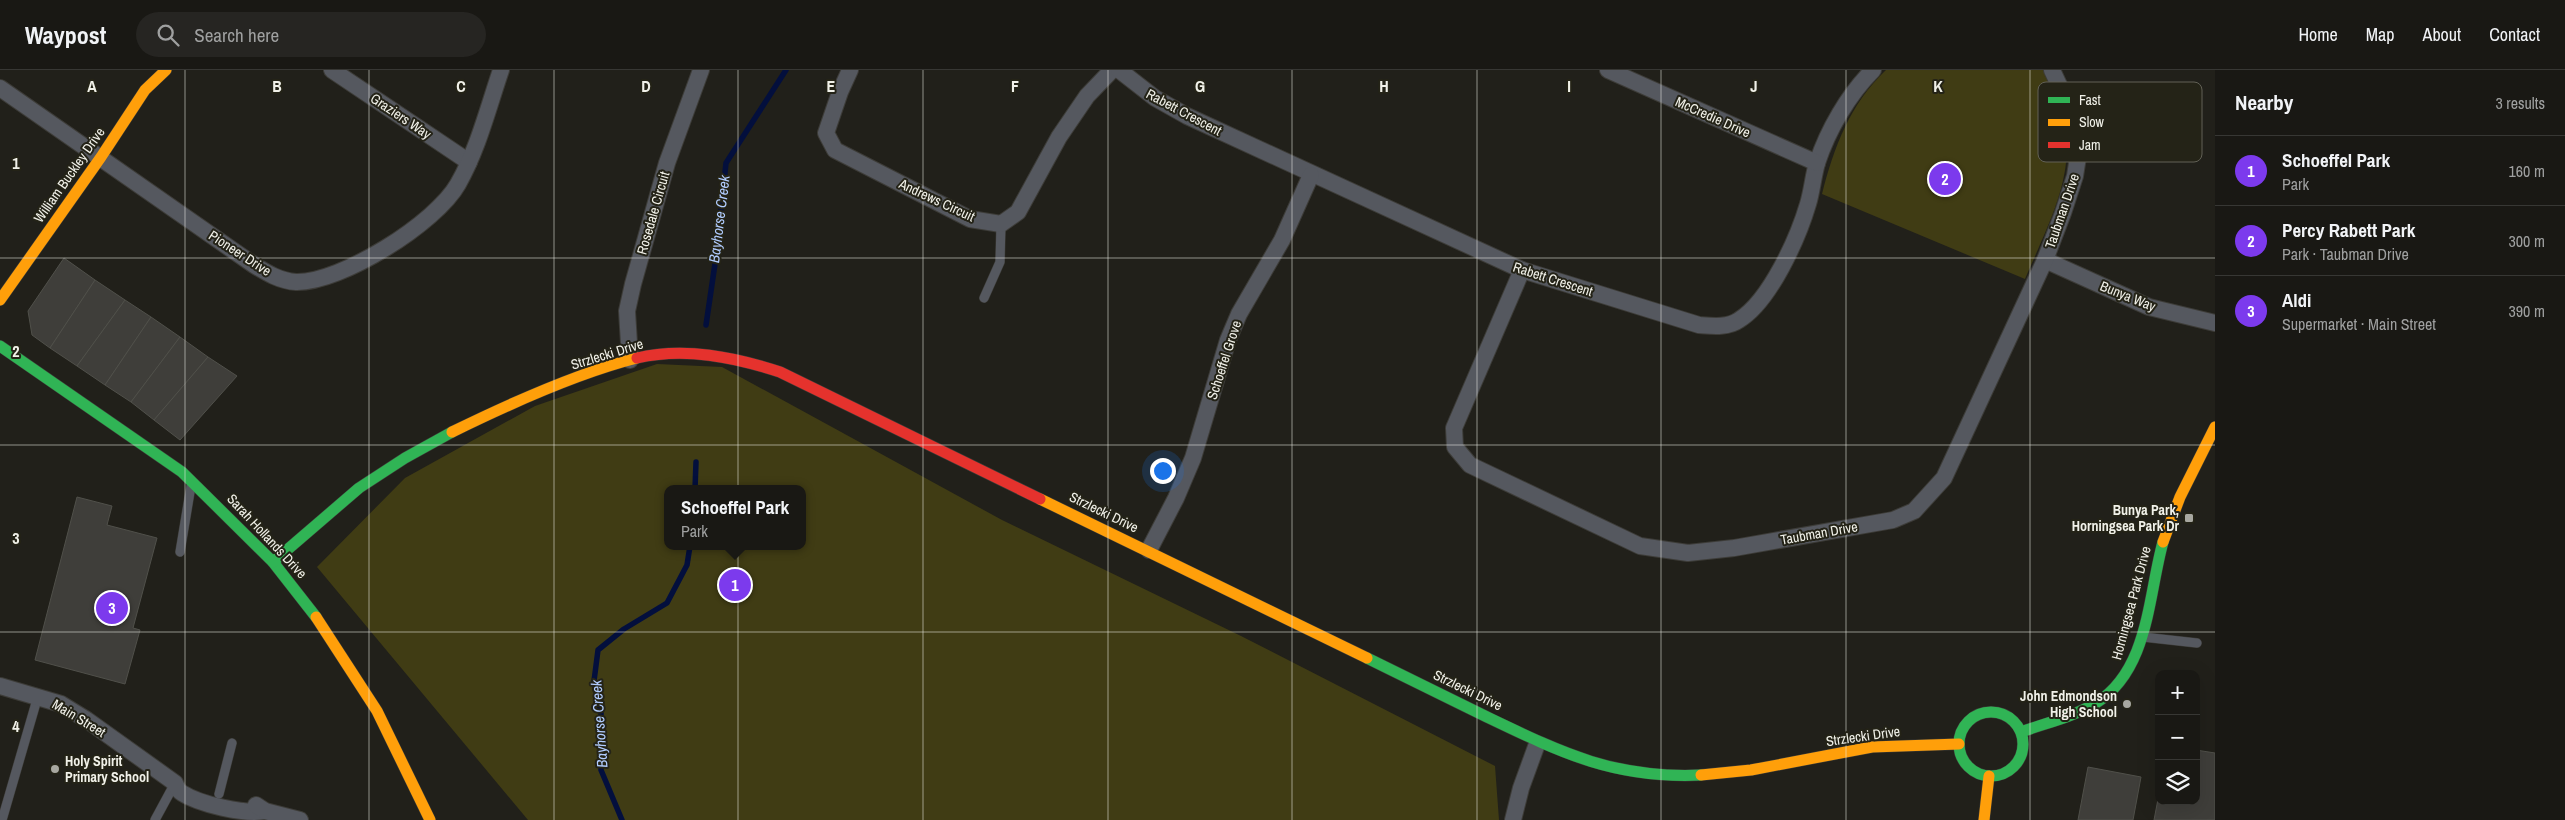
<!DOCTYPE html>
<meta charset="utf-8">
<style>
:root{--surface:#191814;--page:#262522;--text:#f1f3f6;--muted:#9fa0a0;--line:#373734;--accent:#7c3aed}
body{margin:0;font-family:"Archivo Narrow",sans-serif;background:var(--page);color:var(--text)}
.controls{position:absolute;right:15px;bottom:15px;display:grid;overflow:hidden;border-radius:10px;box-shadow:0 5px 20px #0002}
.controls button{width:45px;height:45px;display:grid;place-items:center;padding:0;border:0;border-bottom:1px solid var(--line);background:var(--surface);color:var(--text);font:25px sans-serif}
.you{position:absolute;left:1162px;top:400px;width:18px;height:18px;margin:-12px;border:4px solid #fff;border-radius:50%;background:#1a73e8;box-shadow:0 0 0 8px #1a73e833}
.badge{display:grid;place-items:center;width:32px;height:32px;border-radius:50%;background:var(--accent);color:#fff;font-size:16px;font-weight:700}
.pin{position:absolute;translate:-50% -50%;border:2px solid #fff;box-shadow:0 1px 5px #0006}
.popup{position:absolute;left:664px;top:415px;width:142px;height:65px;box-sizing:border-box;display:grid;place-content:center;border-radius:10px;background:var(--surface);filter:drop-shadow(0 1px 4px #0005);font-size:16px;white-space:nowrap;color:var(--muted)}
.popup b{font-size:19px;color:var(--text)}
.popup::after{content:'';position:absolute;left:50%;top:100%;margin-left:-10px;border:10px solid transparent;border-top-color:var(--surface)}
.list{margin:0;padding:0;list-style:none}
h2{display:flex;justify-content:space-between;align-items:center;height:65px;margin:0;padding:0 20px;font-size:21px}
h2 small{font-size:16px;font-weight:400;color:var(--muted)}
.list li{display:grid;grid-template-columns:32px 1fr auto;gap:15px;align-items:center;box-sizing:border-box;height:70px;padding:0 20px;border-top:1px solid var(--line)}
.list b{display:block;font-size:19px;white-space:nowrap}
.list p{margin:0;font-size:16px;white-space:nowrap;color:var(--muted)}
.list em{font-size:16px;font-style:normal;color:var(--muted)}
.icon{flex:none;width:28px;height:28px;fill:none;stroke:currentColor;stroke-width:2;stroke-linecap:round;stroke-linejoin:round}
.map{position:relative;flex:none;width:2215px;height:750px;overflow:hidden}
header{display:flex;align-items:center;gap:30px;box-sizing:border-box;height:70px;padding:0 25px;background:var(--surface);border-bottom:1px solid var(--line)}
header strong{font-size:24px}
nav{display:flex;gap:28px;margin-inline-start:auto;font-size:18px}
.search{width:350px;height:45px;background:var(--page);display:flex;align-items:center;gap:12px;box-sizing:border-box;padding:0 18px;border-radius:28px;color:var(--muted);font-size:19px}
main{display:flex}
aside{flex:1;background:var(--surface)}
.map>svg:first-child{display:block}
.green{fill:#403c14;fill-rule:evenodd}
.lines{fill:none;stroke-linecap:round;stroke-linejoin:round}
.stream{stroke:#030f3d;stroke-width:5.5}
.building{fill:#3f3e3a;stroke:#50504a}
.lane-casing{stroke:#3d3c38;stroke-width:10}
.street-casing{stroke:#3d3c38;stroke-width:18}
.fast-casing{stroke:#3d3c38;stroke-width:12}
.slow-casing{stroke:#3d3c38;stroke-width:12}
.jam-casing{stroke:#3d3c38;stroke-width:12}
.lane{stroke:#55585f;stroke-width:9}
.street{stroke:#55585f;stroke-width:16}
.fast{stroke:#30b455;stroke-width:11}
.slow{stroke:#ff9f0a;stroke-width:11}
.jam{stroke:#e5322d;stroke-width:11}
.grid{fill:none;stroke:#f1f1e9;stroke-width:1;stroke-opacity:0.55}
.poi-dot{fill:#a8a8a1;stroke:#242317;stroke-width:2}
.labels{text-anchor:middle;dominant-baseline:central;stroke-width:4;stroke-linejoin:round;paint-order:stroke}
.street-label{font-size:14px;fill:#f1f1e9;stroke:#242317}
.poi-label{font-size:14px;font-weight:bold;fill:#f1f1e9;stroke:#242317;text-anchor:end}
.water-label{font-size:15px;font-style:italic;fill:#b1ccfe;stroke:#242317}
.key{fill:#242317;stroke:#626156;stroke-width:1}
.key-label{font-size:14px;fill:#f1f1e9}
.grid-label{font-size:16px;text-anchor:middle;font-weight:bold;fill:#f1f1e9;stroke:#242317;stroke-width:4;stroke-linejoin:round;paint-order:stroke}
</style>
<header>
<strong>Waypost</strong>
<div class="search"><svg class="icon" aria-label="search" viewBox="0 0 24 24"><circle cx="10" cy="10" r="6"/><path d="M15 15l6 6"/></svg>Search here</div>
<nav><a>Home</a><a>Map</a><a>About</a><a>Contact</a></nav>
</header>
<main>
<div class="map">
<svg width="2215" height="750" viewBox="0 0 2215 750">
<rect width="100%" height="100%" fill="#21201a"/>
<g class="green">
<path d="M1886,0h157c48,79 14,134 -18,209l-203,-85c12,-47 28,-90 64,-124z"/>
<path d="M657,294l65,3 280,153 239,116 254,130 4,54h-971l-211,-253 88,-89 130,-72zM668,419h134v57h-134z"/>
</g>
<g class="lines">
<g class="stream">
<polyline points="706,255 716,187 726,93 786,0"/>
<polyline points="695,419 696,392"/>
<polyline points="622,750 601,700 601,643 594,611 598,580 624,559 667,533 687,495 690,476"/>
</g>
</g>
<g class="building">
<polygon points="64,188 95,210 50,278 32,265 28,241"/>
<polygon points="95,210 125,230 77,296 50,278"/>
<polygon points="125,230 151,247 105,315 77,296"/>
<polygon points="151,247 180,267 131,332 105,315"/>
<polygon points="180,267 208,287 154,350 131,332"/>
<polygon points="208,287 237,306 180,370 154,350"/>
<polygon points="77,427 112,436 107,455 157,468 133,558 140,560 125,614 35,590"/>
<polygon points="2196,680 2215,683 2215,750 2154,750 2159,724 2159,731 2196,731"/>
<polygon points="2088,697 2141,707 2133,750 2078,750"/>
</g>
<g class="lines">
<g class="lane-casing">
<g id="lane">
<polyline points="984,228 1000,192 1001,154"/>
<polyline points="180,482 191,416"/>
<polyline points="2143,567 2197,573"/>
<polyline points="219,724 232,673"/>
<polyline points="2,750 38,626"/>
<polyline points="155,750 175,713"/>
</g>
</g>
<g class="street-casing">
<g id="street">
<polyline points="332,0 469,92"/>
<polyline points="850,0 840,22 826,63 835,80 970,149 1001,154 1018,142 1059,67 1087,26 1112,0"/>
<path d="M1119,0l36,28 32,18 335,154 177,55c13,1 29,3 40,-5 31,-19 59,-82 69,-116 4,-13 5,-27 9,-41 11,-33 31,-68 56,-93"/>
<polyline points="1608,0 1817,93"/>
<path d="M0,18l254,177c13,8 26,16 42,17 45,1 140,-59 162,-98 20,-35 30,-76 43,-114"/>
<polyline points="2045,190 2149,237 2215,253"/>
<polyline points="1522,200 1454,358 1455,377 1470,395 1640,476 1688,483 1734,478 1893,450 1914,441 1944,408 2045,190 2063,143 2075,106 2080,74 2073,45 2052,0"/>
<polyline points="630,290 627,241 633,214 667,93 701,0"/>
<polyline points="1149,480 1176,428 1193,388 1228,270 1239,244 1282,170 1311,105"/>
<path d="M0,616l61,18 26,16 88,63c2,4 3,8 7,10 17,11 63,22 83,18"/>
<polyline points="256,735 265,741 300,750"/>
<polyline points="1513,750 1521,718 1537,674"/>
</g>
</g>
<g class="fast-casing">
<g id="fast">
<polyline points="0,276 182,402 273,492 316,547"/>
<polyline points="273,492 359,418 405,388 452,362"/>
<path d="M1367,588c40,20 80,39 120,59 75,36 128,62 214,58"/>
<circle cx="1991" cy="674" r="32"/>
<path d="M2021,662c25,-9 52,-15 75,-29 53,-33 52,-107 67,-161"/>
</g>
</g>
<g class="slow-casing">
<g id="slow">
<polyline points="0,230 101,87 145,20 166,0"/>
<path d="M452,362c55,-27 125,-59 185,-74"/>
<polyline points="1040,429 1367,588"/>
<polyline points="2163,472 2180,427 2215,357"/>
<polyline points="316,547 377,641 430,750"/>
<polyline points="1701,705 1751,700 1872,677 1959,674"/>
<polyline points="1984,750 1989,706"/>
</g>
</g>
<g class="jam-casing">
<path id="jam" d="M637,288c48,-11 97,-1 143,14l260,127"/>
</g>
<use href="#lane" class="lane"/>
<use href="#street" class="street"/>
<use href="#fast" class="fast"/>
<use href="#slow" class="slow"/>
<use href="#jam" class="jam"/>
</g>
<path class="grid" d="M185,0v750M369,0v750M554,0v750M738,0v750M923,0v750M1108,0v750M1292,0v750M1477,0v750M1661,0v750M1846,0v750M2030,0v750M0,188h2215M0,375h2215M0,562h2215"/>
<g class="poi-dot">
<rect x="2184" y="443" width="10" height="10" rx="2.5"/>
<circle cx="2127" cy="634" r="5"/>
<circle cx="55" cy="699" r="5"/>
</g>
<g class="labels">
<g class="street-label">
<text transform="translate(1184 42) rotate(28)">Rabett Crescent</text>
<text transform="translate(401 46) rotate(34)">Graziers Way</text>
<text transform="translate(1713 47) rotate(24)">McCredie Drive</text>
<text transform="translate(69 105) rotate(-55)">William Buckley Drive</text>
<text transform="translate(937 130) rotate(25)">Andrews Circuit</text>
<text transform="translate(2062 141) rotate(-71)">Taubman Drive</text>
<text transform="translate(653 143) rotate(-74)">Rosedale Circuit</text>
<text transform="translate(240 183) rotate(33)">Pioneer Drive</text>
<text transform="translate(1553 209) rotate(18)">Rabett Crescent</text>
<text transform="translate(2128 226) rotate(22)">Bunya Way</text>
<text transform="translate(607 284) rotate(-17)">Strzlecki Drive</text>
<text transform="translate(1224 290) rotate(-72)">Schoeffel Grove</text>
<text transform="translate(1104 442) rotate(26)">Strzlecki Drive</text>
<text transform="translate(1819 463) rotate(-10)">Taubman Drive</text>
<text transform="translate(267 466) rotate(47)">Sarah Hollands Drive</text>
<text transform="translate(2131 533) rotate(-75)">Horningsea Park Drive</text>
<text transform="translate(1468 620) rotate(26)">Strzlecki Drive</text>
<text transform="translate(79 648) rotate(31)">Main Street</text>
<text transform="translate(1863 666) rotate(-8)">Strzlecki Drive</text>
</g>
<g class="poi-label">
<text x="2179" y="440">Bunya Park,<tspan x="2179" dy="16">Horningsea Park Dr</tspan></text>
<text x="2117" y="626">John Edmondson<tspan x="2117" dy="16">High School</tspan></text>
<text x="65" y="691" text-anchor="start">Holy Spirit<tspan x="65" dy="16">Primary School</tspan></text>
</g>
<g class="water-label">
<text transform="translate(719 149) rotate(-83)">Bayhorse Creek</text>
<text transform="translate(599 654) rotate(-94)">Bayhorse Creek</text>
</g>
</g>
<rect x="2038" y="12" width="164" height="80" rx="8" class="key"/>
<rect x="2048" y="27" width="22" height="6" fill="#30b455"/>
<rect x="2048" y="49" width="22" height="7" fill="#ff9f0a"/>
<rect x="2048" y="72" width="22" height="6" fill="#e5322d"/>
<g class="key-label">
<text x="2079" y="35">Fast</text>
<text x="2079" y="57">Slow</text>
<text x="2079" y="80">Jam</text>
</g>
<g class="grid-label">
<text x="92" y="22">A</text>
<text x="277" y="22">B</text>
<text x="461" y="22">C</text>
<text x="646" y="22">D</text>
<text x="831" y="22">E</text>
<text x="1015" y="22">F</text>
<text x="1200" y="22">G</text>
<text x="1384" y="22">H</text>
<text x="1569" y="22">I</text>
<text x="1754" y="22">J</text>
<text x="1938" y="22">K</text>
<text x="16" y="99">1</text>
<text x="16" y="287">2</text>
<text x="16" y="474">3</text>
<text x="16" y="662">4</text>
</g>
</svg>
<div class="controls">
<button>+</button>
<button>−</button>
<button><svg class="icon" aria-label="layers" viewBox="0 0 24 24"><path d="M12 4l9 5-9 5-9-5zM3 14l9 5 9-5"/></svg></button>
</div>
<div class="you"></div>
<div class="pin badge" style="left:735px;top:515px">1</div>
<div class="popup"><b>Schoeffel Park</b>Park</div>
<div class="pin badge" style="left:1945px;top:109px">2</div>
<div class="pin badge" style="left:112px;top:538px">3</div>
</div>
<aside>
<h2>Nearby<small>3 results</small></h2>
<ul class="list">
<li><span class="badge">1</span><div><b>Schoeffel Park</b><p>Park</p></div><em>160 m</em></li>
<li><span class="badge">2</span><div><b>Percy Rabett Park</b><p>Park · Taubman Drive</p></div><em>300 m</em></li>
<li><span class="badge">3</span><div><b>Aldi</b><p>Supermarket · Main Street</p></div><em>390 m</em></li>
</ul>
</aside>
</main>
